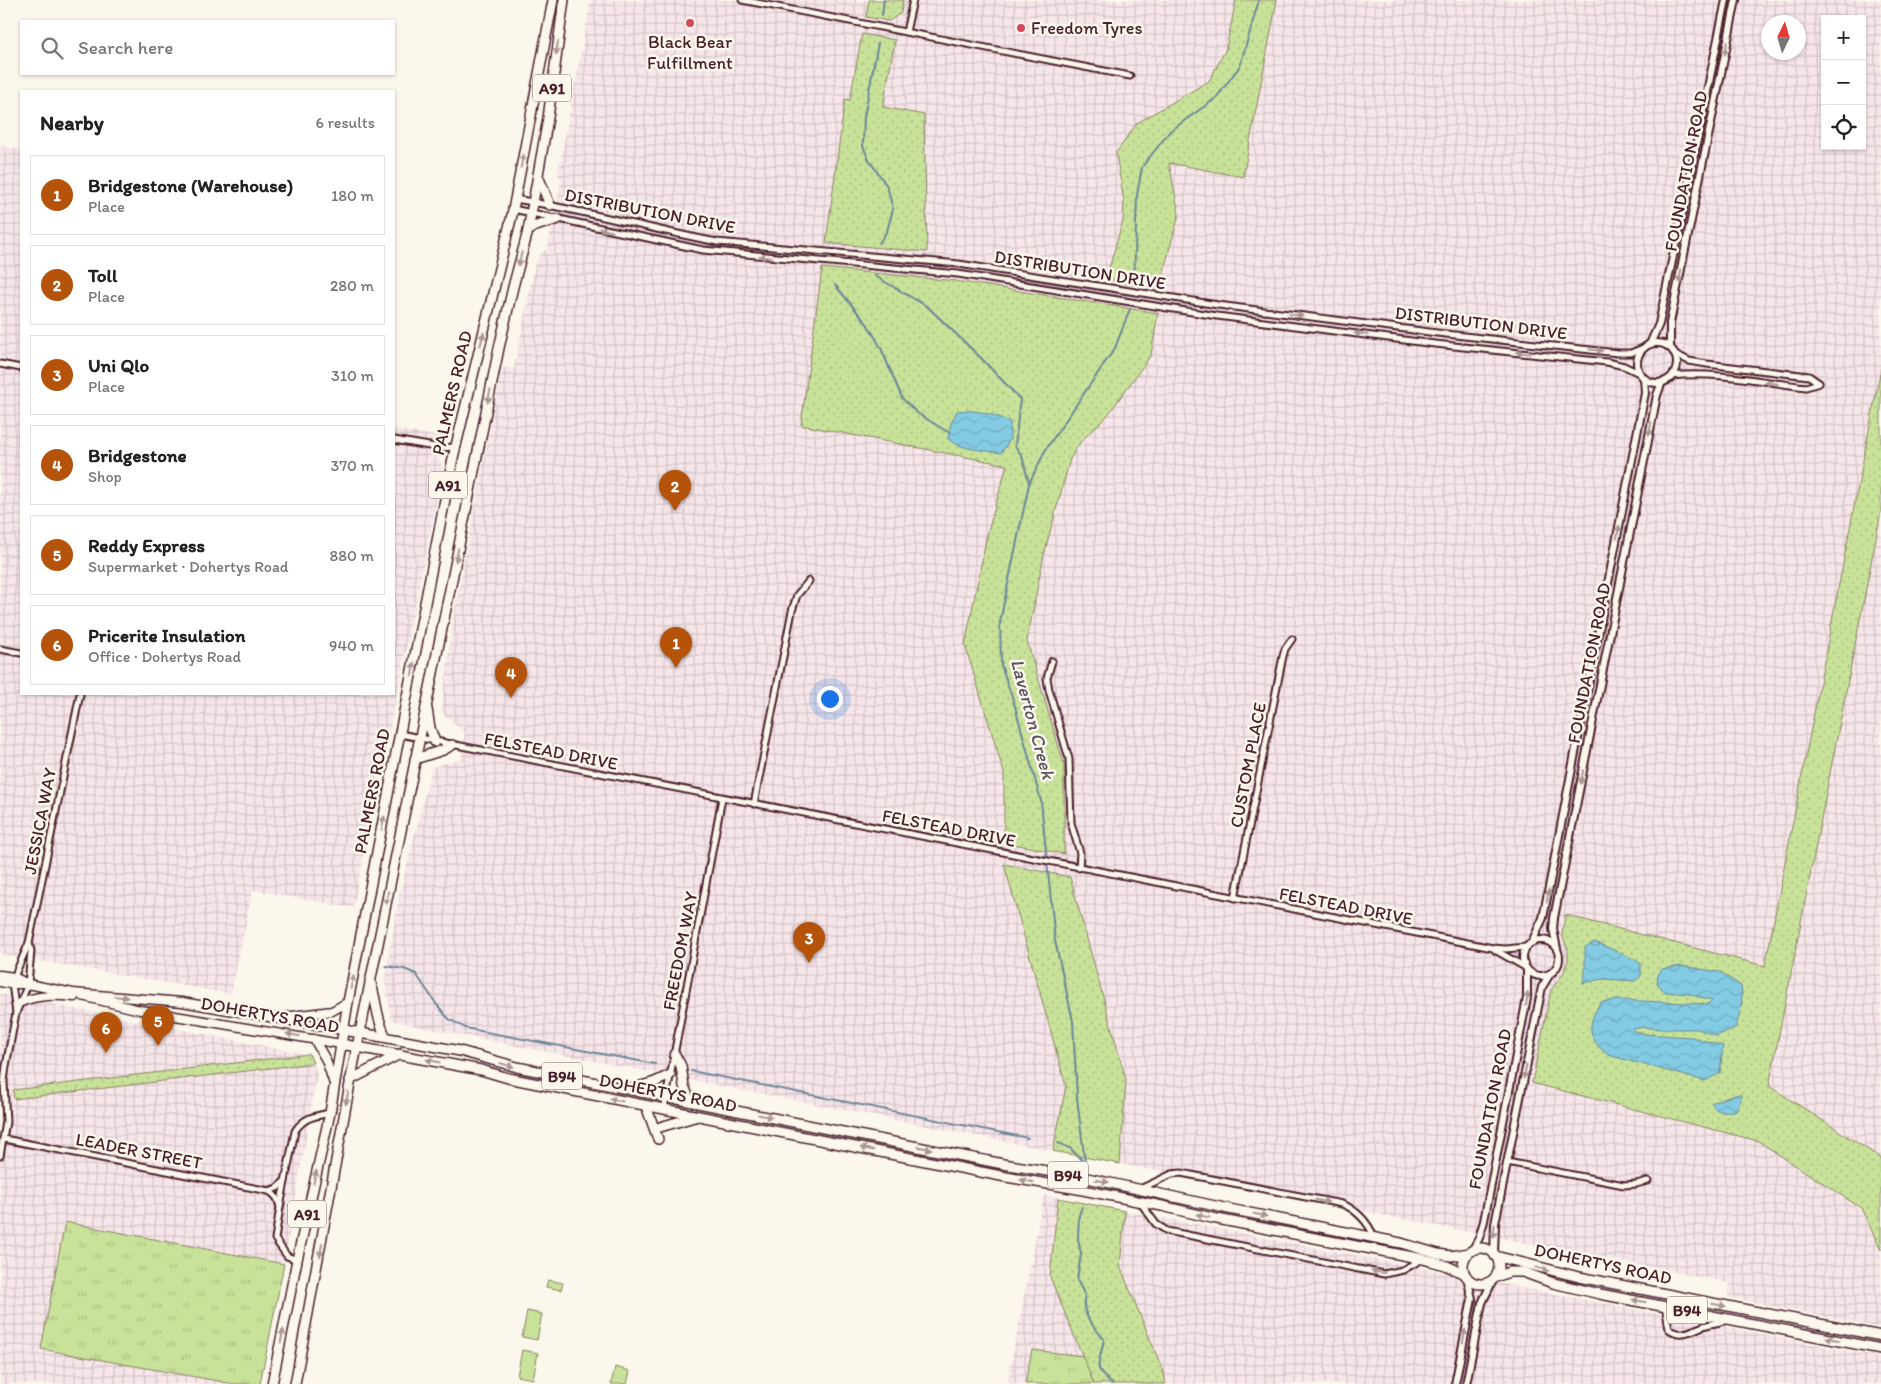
<!DOCTYPE html>
<meta charset="utf-8">
<style>
:root{--surface:#fff;--page:#f2f2f2;--text:#222;--muted:#767676;--line:#e0e0e0;--accent:#b45309}
body{margin:0;font-family:Itim,sans-serif;background:var(--page);color:var(--text)}
.controls{position:absolute;right:15px;top:15px;display:grid;overflow:hidden;border-radius:0px;box-shadow:0 1px 4px #0004}
.controls button{width:45px;height:45px;display:grid;place-items:center;padding:0;border:0;border-bottom:1px solid var(--line);background:var(--surface);color:var(--text);font:25px sans-serif}
.compass{position:absolute;left:1761px;top:15px;width:45px;height:45px;border-radius:50%;background:var(--surface);box-shadow:0 1px 4px #0004;rotate:5deg}
.you{position:absolute;left:829px;top:698px;width:18px;height:18px;margin:-12px;border:4px solid #fff;border-radius:50%;background:#1a73e8;box-shadow:0 0 0 8px #1a73e833}
.badge{display:grid;place-items:center;width:32px;height:32px;border-radius:50%;background:var(--accent);color:#fff;font-size:16px;font-weight:700}
.pin{position:absolute;translate:-50% -41px;filter:drop-shadow(0 1px 2px #0008)}
.pin::after{content:'';position:absolute;top:26px;width:18px;height:15px;background:inherit;clip-path:polygon(0 0,100% 0,50% 100%)}
.list{margin:0;padding:0;list-style:none}
h2{display:flex;justify-content:space-between;align-items:center;height:65px;margin:0;padding:0 20px;font-size:21px}
h2 small{font-size:16px;font-weight:400;color:var(--muted)}
.list li{display:grid;grid-template-columns:32px 1fr auto;gap:15px;align-items:center;box-sizing:border-box;height:80px;margin:0 10px 10px;padding:0 10px;border:1px solid var(--line);border-radius:0px}
.list b{display:block;font-size:19px;white-space:nowrap}
.list p{margin:0;font-size:16px;white-space:nowrap;color:var(--muted)}
.list em{font-size:16px;font-style:normal;color:var(--muted)}
.icon{flex:none;width:28px;height:28px;fill:none;stroke:currentColor;stroke-width:2;stroke-linecap:round;stroke-linejoin:round}
.map{position:relative;flex:none;width:1881px;height:1384px;overflow:hidden}
.search{position:absolute;background:var(--surface);box-shadow:0 1px 4px #0004;left:20px;top:20px;width:375px;height:55px;display:flex;align-items:center;gap:12px;box-sizing:border-box;padding:0 18px;border-radius:0px;color:var(--muted);font-size:19px}
.panel{position:absolute;background:var(--surface);box-shadow:0 1px 4px #0004;left:20px;top:90px;width:375px;height:605px;border-radius:0px}
.map>svg:first-child{display:block}
.industrial{fill:url(#industrial-grid);fill-rule:evenodd}
.grass{fill:url(#grass-tufts);stroke:#898062}
.park{fill:url(#park-dots);stroke:#898062}
.pitch{fill:#c8e299;stroke:#898062}
.water{fill:url(#water-waves);stroke:#6c8699}
.lines{fill:none;stroke-linecap:round;stroke-linejoin:round}
.stream{stroke:#6c8699;stroke-width:2}
.minor-casing{stroke:#4a1f2b;stroke-width:9}
.tertiary-casing{stroke:#4a1f2b;stroke-width:10}
.secondary-casing{stroke:#4a1f2b;stroke-width:11}
.primary-casing{stroke:#4a1f2b;stroke-width:12}
.trunk-casing{stroke:#4a1f2b;stroke-width:12}
.minor{stroke:#fbf7ec;stroke-width:5}
.tertiary{stroke:#fbf7ec;stroke-width:6}
.secondary{stroke:#fbf7ec;stroke-width:8}
.primary{stroke:#fbf7ec;stroke-width:9}
.trunk{stroke:#fbf7ec;stroke-width:9}
.oneway{fill:#ab9695}
.poi-dot{fill:#d1495b;stroke:#fbf7ec;stroke-width:2}
.labels{text-anchor:middle;dominant-baseline:central;stroke-width:5;stroke-linejoin:round;paint-order:stroke}
.shield{fill:#fbf7ec;stroke:#7f6065;stroke-width:1}
.shield-label{font-size:16px;font-weight:bold;fill:#4a1f2b}
.poi-label{font-size:18px;fill:#4a1f2b;stroke:#fbf7ec;text-anchor:start}
.street-label{font-size:18px;fill:#4a1f2b;stroke:#fbf7ec}
.water-label{font-size:19px;font-style:italic;fill:#5b5362;stroke:#fbf7ec}
</style>
<div class="map">
<svg width="1881" height="1384" viewBox="0 0 1881 1384">
<defs>
<pattern id="industrial-grid" width="8" height="8" patternUnits="userSpaceOnUse" patternTransform="scale(1.25)"><rect width="8" height="8" fill="#f7e6e9"/><path d="M0 4h8M4 0v8" fill="none" stroke="#d5c5c8"/></pattern>
<pattern id="grass-tufts" width="24" height="20" patternUnits="userSpaceOnUse" patternTransform="scale(1.25)"><rect width="24" height="20" fill="#c8e299"/><path d="M3 7l-1-3M5 7V3M7 7l1-3M15 17l-1-3M17 17v-4M19 17l1-3" fill="none" stroke="#adc184"/></pattern>
<pattern id="park-dots" width="8" height="8" patternUnits="userSpaceOnUse" patternTransform="scale(1.25)"><rect width="8" height="8" fill="#c8e299"/><path d="M2 2h.1M6 6h.1" fill="none" stroke="#adc184" stroke-width="1.8" stroke-linecap="round"/></pattern>
<pattern id="water-waves" width="16" height="10" patternUnits="userSpaceOnUse" patternTransform="scale(1.25)"><rect width="16" height="10" fill="#82cbe2"/><path d="M0 5q4-4 8 0t8 0" fill="none" stroke="#72aec2"/></pattern>
</defs>
<rect width="100%" height="100%" fill="#fbf7ec"/>
<filter id="ink" filterUnits="userSpaceOnUse"><feTurbulence type="fractalNoise" baseFrequency=".02" numOctaves="2"/><feDisplacementMap in="SourceGraphic" scale="10" xChannelSelector="R" yChannelSelector="G"/><feConvolveMatrix kernelMatrix="1 2 1 2 8 2 1 2 1" color-interpolation-filters="sRGB"/></filter>
<g filter="url(#ink)">
<g class="industrial">
<path d="M591,0h1290v1328l-153,-31 2,-14 -1305,-255 -34,-8 -6,-40 13,-80 34,-133 29,-8 4,-26 -24,-21 12,-93 49,-252 12,2 21,-105 8,-14 4,1 14,-71 -3,-6zM1825,19h37v127h-37zM1768,22h30v30h-30z"/>
<polygon points="0,145 21,150 21,694 394,694 394,429 442,437 438,457 443,469 353,908 253,890 231,994 0,954"/>
<polygon points="0,994 311,1055 317,1074 284,1264 65,1222 42,1349 234,1384 0,1384"/>
<polygon points="1044,1195 1881,1357 1881,1384 1007,1384"/>
</g>
<g class="grass">
<polygon points="65,1222 284,1264 260,1384 234,1384 41,1349"/>
<polygon points="1032,1350 1083,1356 1094,1384 1025,1384"/>
</g>
<g class="park">
<polygon points="869,0 903,0 901,13 889,21 866,17"/>
<polygon points="1236,0 1277,0 1243,177 1169,163 1179,214 1159,288 1106,279 1123,220 1124,202 1116,153 1137,123 1209,81 1226,49"/>
<polygon points="862,34 895,40 883,107 924,115 927,252 826,243 845,99 850,100"/>
<polygon points="822,268 956,281 1158,313 1151,355 1107,416 1081,441 1070,459 1044,554 1027,641 1064,764 1064,854 1004,842 1004,773 965,645 987,535 1007,465 801,425"/>
<polygon points="1881,368 1881,512 1769,1086 1881,1158 1881,1250 1861,1208 1758,1141 1532,1083 1551,990 1563,974 1568,961 1568,950 1562,935 1565,915 1765,966"/>
<polygon points="1004,864 1070,877 1126,1080 1120,1164 1053,1151 1066,1086"/>
<polygon points="309,1054 313,1063 14,1099 13,1090"/>
<polygon points="1058,1198 1125,1211 1120,1266 1164,1373 1166,1384 1094,1384 1050,1277"/>
</g>
<g class="pitch">
<polygon points="548,1280 563,1283 561,1290 546,1287"/>
<polygon points="527,1311 542,1314 537,1340 522,1337"/>
<polygon points="522,1350 538,1353 533,1379 517,1376"/>
<polygon points="615,1367 630,1371 627,1384 611,1384"/>
</g>
<g class="water">
<path d="M957,411c17,-2 37,3 53,11v18l-9,13c-16,-3 -40,-3 -53,-14l3,-16z"/>
<polygon points="1595,942 1634,959 1641,964 1641,976 1635,981 1602,979 1583,983 1585,974 1585,947"/>
<path d="M1681,966l39,6 21,14c2,15 0,28 -6,42l-19,8 -18,-7h-37l-17,-2 -11,2 1,2 11,3 47,3 31,9 -3,27 -15,8 -97,-26c-21,-17 -22,-30 -7,-53l17,-2 90,4 4,-4 -23,-6 -24,-2 -8,-9 1,-8 4,-6z"/>
<path d="M1735,1095h6v5l-5,10c-10,4 -20,3 -25,-7z"/>
</g>
<g class="lines">
<g class="stream">
<polyline points="882,15 884,0"/>
<polyline points="878,43 864,117 863,146 869,160 887,186 893,209 887,231 879,243"/>
<polyline points="875,276 928,307 981,358 1020,399 1015,446 1022,456 1029,483"/>
<polyline points="1134,282 1137,195 1142,167 1170,131 1216,98 1240,66 1259,0"/>
<polyline points="835,285 868,325 881,348 902,398 917,413 946,431 950,432"/>
<polyline points="386,966 404,969 416,974 437,1005 449,1019 465,1028 655,1064"/>
<polyline points="691,1071 1028,1138"/>
<polyline points="1058,1143 1070,1148 1085,1163"/>
<polyline points="1085,1163 1077,1098 1073,1021 1055,941 1041,801 1014,703 1001,665 1000,622 1029,484 1046,449 1115,348 1130,309"/>
<path d="M1082,1207l-3,8 -1,24 3,15 -4,26 8,15c-5,18 8,31 19,44 -3,23 -14,28 8,45"/>
</g>
<g class="minor-casing">
<g id="minor">
<polyline points="742,0 1130,76"/>
<polyline points="906,32 913,0"/>
<path d="M515,199c68,11 134,30 202,43l242,22 259,41 219,28 181,20h13l12,-5"/>
<polyline points="513,209 703,250 958,274 1217,316 1435,344 1607,362 1624,366 1639,373"/>
<polyline points="1675,354 1689,361 1707,364 1809,376 1819,383"/>
<polyline points="0,364 21,368"/>
<path d="M1672,376c44,-5 90,6 134,11l13,-4"/>
<polyline points="394,440 441,448 456,447"/>
<polyline points="0,649 21,653"/>
<polyline points="1052,661 1047,678 1049,690 1069,759 1071,823 1080,853 1079,868"/>
<polyline points="400,734 1493,948 1506,949 1526,947"/>
<polyline points="754,804 792,611 797,595 809,581"/>
<polyline points="1235,898 1283,656 1285,649 1292,639"/>
<polyline points="1495,950 1525,967"/>
<polyline points="16,1013 12,984 17,970 29,943 80,694"/>
<polyline points="664,1109 722,798"/>
<path d="M4,1139l265,52c7,4 9,8 11,16"/>
<polyline points="0,1156 6,1122 4,1082 6,1066 16,1013 28,984 31,951 29,943"/>
<polyline points="1507,1162 1624,1185 1636,1184 1648,1181"/>
<path d="M1140,1189l32,-15 9,-1 161,31c14,5 27,19 32,33"/>
<polyline points="269,1191 277,1188 285,1181"/>
<polyline points="1140,1202 1156,1224 1167,1231 1384,1274 1403,1270 1422,1259"/>
<path d="M297,1260l-10,-4 -12,-17 5,-32 15,-76c9,-14 20,-15 35,-18"/>
<path d="M1662,1306l4,5 3,18c11,8 20,3 32,-2 7,-3 16,-4 24,-6"/>
</g>
</g>
<g class="tertiary-casing">
<g id="tertiary">
<circle cx="1657" cy="363" r="20"/>
<polyline points="1650,344 1659,324 1726,0"/>
<polyline points="1670,347 1670,323 1736,0"/>
<circle cx="1541" cy="958" r="18"/>
<polyline points="1532,942 1543,918 1645,393 1644,378"/>
<polyline points="1557,949 1553,929 1554,918 1657,395 1662,382"/>
<polyline points="1472,1251 1479,1238 1484,1221 1527,998 1527,970"/>
<polyline points="1494,1254 1495,1224 1539,1002 1542,987 1550,974"/>
<polyline points="1455,1384 1472,1299 1467,1277"/>
<polyline points="1466,1384 1482,1303 1493,1280"/>
</g>
</g>
<g class="secondary-casing">
<g id="secondary">
<polyline points="0,975 14,977 26,983"/>
<polyline points="0,982 12,984 28,984 73,993 182,1002 344,1030"/>
<polyline points="82,996 140,1010 341,1044"/>
<path d="M21,1002c18,-7 33,-7 53,-5"/>
<polyline points="284,1017 332,1011 348,1002"/>
<polyline points="314,1039 326,1060 334,1084"/>
</g>
</g>
<g class="primary-casing">
<g id="primary">
<polyline points="344,1030 460,1051 517,1067 1003,1164 1078,1176 1229,1209 1401,1243 1438,1254 1451,1256 1469,1253"/>
<polyline points="341,1044 481,1070 508,1078 1006,1177 1078,1189 1162,1206 1212,1218 1423,1259 1445,1265 1465,1274"/>
<polyline points="675,1055 681,1066 684,1086 690,1101"/>
<polyline points="631,1089 655,1082 670,1075"/>
<polyline points="646,1106 658,1139"/>
<polyline points="660,1127 698,1116"/>
<circle cx="1481" cy="1266" r="18"/>
<polyline points="1495,1256 1579,1277 1881,1336"/>
<polyline points="1496,1277 1509,1272 1523,1272 1553,1283 1600,1294 1881,1349"/>
</g>
</g>
<g class="trunk-casing">
<g id="trunk">
<polyline points="538,176 550,205"/>
<polyline points="528,231 533,227 558,219"/>
<polyline points="427,709 430,728 435,742"/>
<polyline points="415,759 443,750 452,745"/>
<path d="M370,981c7,18 6,39 16,56"/>
<polyline points="350,1080 400,1054"/>
<polyline points="272,1384 297,1260 330,1113 348,1002 453,458 512,215 553,0"/>
<polyline points="295,1384 354,1062 499,348 513,287 528,231 548,118 564,0"/>
</g>
</g>
<use href="#minor" class="minor"/>
<use href="#tertiary" class="tertiary"/>
<use href="#secondary" class="secondary"/>
<use href="#primary" class="primary"/>
<use href="#trunk" class="trunk"/>
</g>
<defs><path id="oneway-solid" d="M-6-.8H1V-3.2L6.5 0L1 3.2V.8H-6Z" transform="scale(1.25)"/></defs>
<g class="oneway">
<use href="#oneway-solid" transform="translate(557 48) rotate(98)"/>
<use href="#oneway-solid" transform="translate(1726 48) rotate(101)"/>
<use href="#oneway-solid" transform="translate(522 161) rotate(-79)"/>
<use href="#oneway-solid" transform="translate(606 230) rotate(-167)"/>
<use href="#oneway-solid" transform="translate(766 257) rotate(-175)"/>
<use href="#oneway-solid" transform="translate(520 259) rotate(105)"/>
<use href="#oneway-solid" transform="translate(1680 276) rotate(101)"/>
<use href="#oneway-solid" transform="translate(1296 315) rotate(7)"/>
<use href="#oneway-solid" transform="translate(1361 334) rotate(-173)"/>
<use href="#oneway-solid" transform="translate(482 339) rotate(-76)"/>
<use href="#oneway-solid" transform="translate(1596 350) rotate(6)"/>
<use href="#oneway-solid" transform="translate(1523 353) rotate(-174)"/>
<use href="#oneway-solid" transform="translate(1771 383) rotate(-173)"/>
<use href="#oneway-solid" transform="translate(489 396) rotate(102)"/>
<use href="#oneway-solid" transform="translate(1650 429) rotate(101)"/>
<use href="#oneway-solid" transform="translate(1618 532) rotate(-79)"/>
<use href="#oneway-solid" transform="translate(457 555) rotate(101)"/>
<use href="#oneway-solid" transform="translate(413 669) rotate(-79)"/>
<use href="#oneway-solid" transform="translate(1582 777) rotate(101)"/>
<use href="#oneway-solid" transform="translate(383 823) rotate(-79)"/>
<use href="#oneway-solid" transform="translate(1548 896) rotate(-79)"/>
<use href="#oneway-solid" transform="translate(387 898) rotate(101)"/>
<use href="#oneway-solid" transform="translate(352 982) rotate(-79)"/>
<use href="#oneway-solid" transform="translate(121 997) rotate(5)"/>
<use href="#oneway-solid" transform="translate(1527 999) rotate(-81)"/>
<use href="#oneway-solid" transform="translate(293 1035) rotate(-170)"/>
<use href="#oneway-solid" transform="translate(433 1061) rotate(-169)"/>
<use href="#oneway-solid" transform="translate(507 1065) rotate(16)"/>
<use href="#oneway-solid" transform="translate(1525 1072) rotate(101)"/>
<use href="#oneway-solid" transform="translate(347 1098) rotate(101)"/>
<use href="#oneway-solid" transform="translate(616 1100) rotate(-169)"/>
<use href="#oneway-solid" transform="translate(765 1116) rotate(11)"/>
<use href="#oneway-solid" transform="translate(925 1148) rotate(11)"/>
<use href="#oneway-solid" transform="translate(867 1149) rotate(-169)"/>
<use href="#oneway-solid" transform="translate(315 1177) rotate(-77)"/>
<use href="#oneway-solid" transform="translate(1027 1181) rotate(-170)"/>
<use href="#oneway-solid" transform="translate(1102 1181) rotate(11)"/>
<use href="#oneway-solid" transform="translate(1322 1201) rotate(11)"/>
<use href="#oneway-solid" transform="translate(1260 1215) rotate(11)"/>
<use href="#oneway-solid" transform="translate(1203 1216) rotate(-166)"/>
<use href="#oneway-solid" transform="translate(1494 1231) rotate(95)"/>
<use href="#oneway-solid" transform="translate(321 1250) rotate(100)"/>
<use href="#oneway-solid" transform="translate(1542 1269) rotate(16)"/>
<use href="#oneway-solid" transform="translate(1378 1272) rotate(-171)"/>
<use href="#oneway-solid" transform="translate(1639 1301) rotate(-170)"/>
<use href="#oneway-solid" transform="translate(1719 1305) rotate(11)"/>
<use href="#oneway-solid" transform="translate(282 1336) rotate(-79)"/>
<use href="#oneway-solid" transform="translate(1464 1336) rotate(-80)"/>
<use href="#oneway-solid" transform="translate(1833 1339) rotate(-168)"/>
</g>
</g>
<g class="poi-dot">
<circle cx="690" cy="23" r="5"/>
<circle cx="1021" cy="28" r="5"/>
</g>
<g class="labels">
<g class="shield">
<rect x="533" y="74.5" width="38" height="27" rx="4"/>
<rect x="429" y="471.5" width="38" height="27" rx="4"/>
<rect x="542" y="1062.5" width="40" height="27" rx="4"/>
<rect x="1048" y="1161.5" width="40" height="27" rx="4"/>
<rect x="288" y="1200.5" width="38" height="27" rx="4"/>
<rect x="1667" y="1296.5" width="40" height="27" rx="4"/>
</g>
<g class="shield-label">
<text x="552" y="88">A91</text>
<text x="448" y="485">A91</text>
<text x="562" y="1076">B94</text>
<text x="1068" y="1175">B94</text>
<text x="307" y="1214">A91</text>
<text x="1687" y="1310">B94</text>
</g>
<g class="poi-label">
<text x="1031" y="28">Freedom Tyres</text>
<text x="690" y="42" text-anchor="middle">Black Bear<tspan x="690" dy="21">Fulfillment</tspan></text>
</g>
<g class="street-label">
<text transform="translate(1686 171) rotate(-79)">FOUNDATION ROAD</text>
<text transform="translate(650 211) rotate(11)">DISTRIBUTION DRIVE</text>
<text transform="translate(1080 270) rotate(9)">DISTRIBUTION DRIVE</text>
<text transform="translate(1481 323) rotate(7)">DISTRIBUTION DRIVE</text>
<text transform="translate(452 393) rotate(-77)">PALMERS ROAD</text>
<text transform="translate(1589 663) rotate(-79)">FOUNDATION ROAD</text>
<text transform="translate(551 751) rotate(11)">FELSTEAD DRIVE</text>
<text transform="translate(1248 765) rotate(-79)">CUSTOM PLACE</text>
<text transform="translate(372 791) rotate(-79)">PALMERS ROAD</text>
<text transform="translate(40 821) rotate(-79)">JESSICA WAY</text>
<text transform="translate(949 828) rotate(11)">FELSTEAD DRIVE</text>
<text transform="translate(1346 906) rotate(11)">FELSTEAD DRIVE</text>
<text transform="translate(680 951) rotate(-79)">FREEDOM WAY</text>
<text transform="translate(270 1015) rotate(10)">DOHERTYS ROAD</text>
<text transform="translate(668 1093) rotate(11)">DOHERTYS ROAD</text>
<text transform="translate(1490 1109) rotate(-79)">FOUNDATION ROAD</text>
<text transform="translate(139 1151) rotate(11)">LEADER STREET</text>
<text transform="translate(1603 1264) rotate(12)">DOHERTYS ROAD</text>
</g>
<g class="water-label">
<text transform="translate(1033 719) rotate(75)">Laverton Creek</text>
</g>
</g>
</svg>
<div class="controls">
<button>+</button>
<button>−</button>
<button><svg class="icon" aria-label="locate" viewBox="0 0 24 24"><circle cx="12" cy="12" r="6"/><path d="M12 2v4M12 18v4M2 12h4M18 12h4"/></svg></button>
</div>
<svg class="compass" viewBox="-18 -18 36 36"><path d="M0-13l5 13h-10z" fill="#e53935"/><path d="M0 13l5-13h-10z" fill="#767676"/></svg>
<div class="you"></div>
<div class="pin badge" style="left:676px;top:668px">1</div>
<div class="pin badge" style="left:675px;top:511px">2</div>
<div class="pin badge" style="left:809px;top:963px">3</div>
<div class="pin badge" style="left:511px;top:698px">4</div>
<div class="pin badge" style="left:158px;top:1046px">5</div>
<div class="pin badge" style="left:106px;top:1053px">6</div>
<div class="search"><svg class="icon" aria-label="search" viewBox="0 0 24 24"><circle cx="10" cy="10" r="6"/><path d="M15 15l6 6"/></svg>Search here</div>
<section class="panel">
<h2>Nearby<small>6 results</small></h2>
<ul class="list">
<li><span class="badge">1</span><div><b>Bridgestone (Warehouse)</b><p>Place</p></div><em>180 m</em></li>
<li><span class="badge">2</span><div><b>Toll</b><p>Place</p></div><em>280 m</em></li>
<li><span class="badge">3</span><div><b>Uni Qlo</b><p>Place</p></div><em>310 m</em></li>
<li><span class="badge">4</span><div><b>Bridgestone</b><p>Shop</p></div><em>370 m</em></li>
<li><span class="badge">5</span><div><b>Reddy Express</b><p>Supermarket · Dohertys Road</p></div><em>880 m</em></li>
<li><span class="badge">6</span><div><b>Pricerite Insulation</b><p>Office · Dohertys Road</p></div><em>940 m</em></li>
</ul>
</section>
</div>
